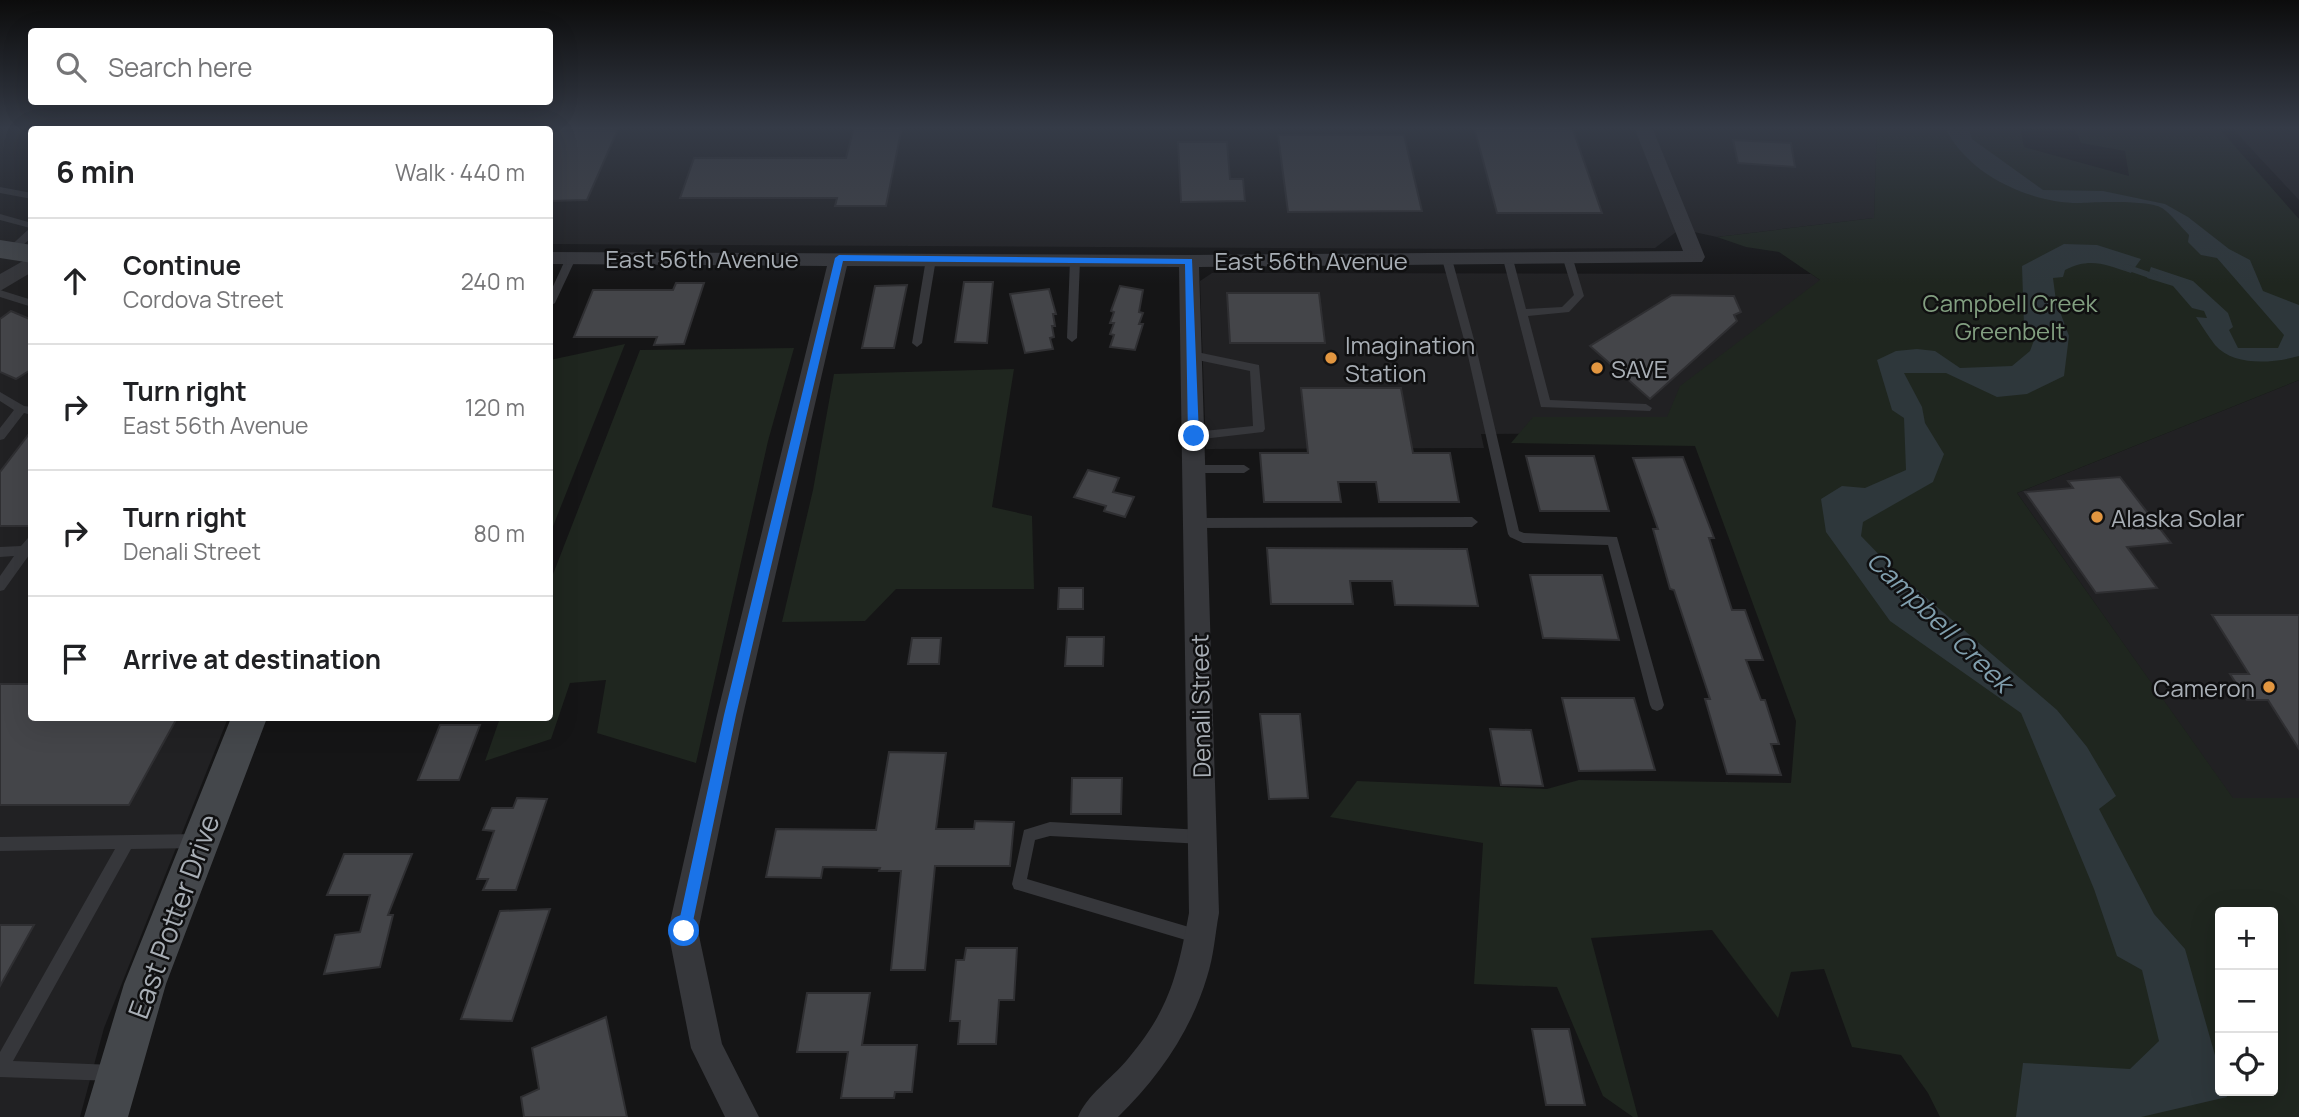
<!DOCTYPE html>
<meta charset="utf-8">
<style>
:root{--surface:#fff;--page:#f6f6f6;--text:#202124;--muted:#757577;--line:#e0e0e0}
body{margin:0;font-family:Manrope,sans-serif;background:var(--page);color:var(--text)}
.controls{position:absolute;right:21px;bottom:21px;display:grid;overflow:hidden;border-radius:7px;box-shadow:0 7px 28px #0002}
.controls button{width:63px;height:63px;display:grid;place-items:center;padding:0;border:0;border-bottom:2px solid var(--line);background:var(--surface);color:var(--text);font:35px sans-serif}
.stop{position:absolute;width:21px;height:21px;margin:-16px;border:5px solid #1a73e8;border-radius:50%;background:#fff}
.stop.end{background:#1a73e8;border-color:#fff;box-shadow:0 2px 7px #0008}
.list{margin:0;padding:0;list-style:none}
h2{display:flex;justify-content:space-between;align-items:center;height:91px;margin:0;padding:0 28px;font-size:30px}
h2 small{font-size:23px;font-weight:400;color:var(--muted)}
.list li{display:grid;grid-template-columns:46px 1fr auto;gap:21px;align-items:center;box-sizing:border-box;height:126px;padding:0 28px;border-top:2px solid var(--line)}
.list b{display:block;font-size:26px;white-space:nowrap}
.list p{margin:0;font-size:23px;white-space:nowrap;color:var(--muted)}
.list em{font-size:23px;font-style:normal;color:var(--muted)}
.icon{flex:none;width:38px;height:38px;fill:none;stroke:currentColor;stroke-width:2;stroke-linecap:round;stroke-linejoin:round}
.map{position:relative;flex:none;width:2299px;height:1117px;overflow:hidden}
.search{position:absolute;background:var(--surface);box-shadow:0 7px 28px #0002;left:28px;top:28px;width:525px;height:77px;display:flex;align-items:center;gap:18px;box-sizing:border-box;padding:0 24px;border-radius:7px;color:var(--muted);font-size:26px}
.panel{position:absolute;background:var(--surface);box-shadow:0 7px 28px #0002;left:28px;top:126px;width:525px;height:595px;border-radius:7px}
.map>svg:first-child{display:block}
.built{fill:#212123}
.green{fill:#1f261f;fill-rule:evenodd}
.water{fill:#2e373b}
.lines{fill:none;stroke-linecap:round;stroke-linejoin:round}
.stream{stroke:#2e373b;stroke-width:6}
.building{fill:#444549;stroke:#2f2f32;stroke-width:2}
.lane{fill:#36373b;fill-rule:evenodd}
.street{fill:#36373b;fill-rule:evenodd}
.secondary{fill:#44474b;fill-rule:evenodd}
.route{fill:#1a73e8}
.poi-dot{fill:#e29640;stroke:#101011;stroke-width:2.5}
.labels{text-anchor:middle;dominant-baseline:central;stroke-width:5;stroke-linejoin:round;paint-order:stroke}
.street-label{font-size:24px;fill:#a8aeb5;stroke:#101011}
.park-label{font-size:24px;fill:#829f80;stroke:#101011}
.poi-label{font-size:24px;fill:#a8aeb5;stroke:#101011;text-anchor:start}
.water-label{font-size:26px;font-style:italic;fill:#819fae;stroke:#101011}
.near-street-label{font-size:28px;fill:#a8aeb5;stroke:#101011}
</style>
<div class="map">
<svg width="2299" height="1117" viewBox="0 0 2299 1117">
<rect width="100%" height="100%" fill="#151516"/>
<g class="built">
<polygon points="0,127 1877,127 1874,218 1717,237 1680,229 1655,248 1477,249 550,244 550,130 32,130 32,718 228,718 104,1028 80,1117 0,1117"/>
<polygon points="2231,127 2299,127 2299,200"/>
<polygon points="1212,273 1811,274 1829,286 1690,433 1481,434 1484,448 1206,449 1200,281"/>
<polygon points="2299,380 2299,798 2233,799 2017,493"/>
</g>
<g class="green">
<path d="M1877,127h143l4,20 105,29 -4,-25 -44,-8 -7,-16h144l81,92v161l-282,113 216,305h66v319h-359l-12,-24 -27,-38 -49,-8 -28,-78 -33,3 -13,46 -66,-88 -121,8 47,179h-5l-30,-21 -46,-109 -83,-3 9,-141 -153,-26 27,-36 190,8 32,-9 212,3 5,-62 -101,-275 -184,-3 22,-26h134l13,-31 140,-106 -41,-28 -33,-5 -29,-10 157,-19zM2220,912h53v179h-53z"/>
<polygon points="625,344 550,534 550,360"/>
<polygon points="794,348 768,441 696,763 597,733 606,680 570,683 551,739 485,761 500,718 550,718 550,582 640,350"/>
<polygon points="1014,369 992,507 1032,516 1034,589 896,589 865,621 782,622 813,490 834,374"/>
</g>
<g class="water">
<path d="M1945,127h23l4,12 71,51 60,1 62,13 23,13 41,32 21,11 13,31 36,14v51c-25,7 -65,11 -84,-11 -7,-9 -13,-19 -19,-28l11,1 -3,-7 -12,-3 -19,-22 -26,-8 4,-11 42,14 35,32 5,14 -4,3 9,18h40l6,-13 -67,-77 -16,-3 -13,-13 1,-7c-8,-8 -17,-20 -27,-27 -13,-8 -64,-6 -81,-5 -50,1 -115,-29 -136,-76z"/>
<path d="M2064,244l33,1 44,14 -10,14c-26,-8 -40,-16 -66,-3l-2,7 -10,1 3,23 13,35 -5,40 -37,18 -30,3 -51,-24h-42l18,34 3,16 19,31 -11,28 -70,40 -2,14 33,34 163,140 30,37 29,49 -17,13 55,105 31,35 35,124v18h5l2,6 -86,20h-125l7,-54 107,6 29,-28 -17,-71 -25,-14 -23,-67 -73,-176 -131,-92 -64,-89 -5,-33 21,-13 23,2 41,-18 -2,-52 -12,-8 -15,-50 19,-9 21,-2 18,2 25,17 52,-2 18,-15 6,-16 -12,-9 -2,-60z"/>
</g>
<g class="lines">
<polyline class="stream" points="2126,267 2155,277"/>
</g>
<g class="building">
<polygon points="550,127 619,127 587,200 550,201"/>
<polygon points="854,127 902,127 886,206 835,206 837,198 680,198 694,158 846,158"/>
<polygon points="1474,127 1572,127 1602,213 1497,213"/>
<polygon points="1278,135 1404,135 1422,211 1288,212"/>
<polygon points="1733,140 1791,143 1795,167 1738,163"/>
<polygon points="1178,142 1227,142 1230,179 1243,179 1245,201 1181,202"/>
<polygon points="964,282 993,282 987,343 955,342"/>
<polygon points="676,283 704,283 684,344 654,345 657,337 574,337 593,290 673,290"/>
<polygon points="907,285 894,348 862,348 875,286"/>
<polygon points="1120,286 1143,290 1139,312 1143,313 1139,324 1143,324 1135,350 1110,347 1114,335 1110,334 1114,323 1110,323 1114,312 1111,311"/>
<polygon points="1049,289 1056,314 1053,314 1055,326 1052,326 1054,337 1050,338 1053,349 1025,353 1010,294"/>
<polygon points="1227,293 1319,293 1325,343 1230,343"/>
<polygon points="1672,295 1734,296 1741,312 1734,315 1737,321 1650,399 1590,346"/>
<polygon points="11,311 32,320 32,369 16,379 0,372 0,319"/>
<polygon points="1301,388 1401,388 1413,453 1450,453 1459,502 1379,502 1376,482 1338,482 1341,502 1264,502 1260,453 1308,453"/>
<polygon points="32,430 32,526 0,526 0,472"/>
<polygon points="1526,456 1594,456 1609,511 1540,511"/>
<polygon points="1683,457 1714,538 1709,538 1732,610 1745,610 1763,660 1746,660 1761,700 1765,700 1779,744 1771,744 1781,775 1727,774 1705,699 1710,699 1674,590 1670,589 1653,529 1658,529 1633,458"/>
<polygon points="1088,470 1119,478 1113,492 1134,497 1125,517 1104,511 1106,506 1074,497"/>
<polygon points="2120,477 2171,543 2127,547 2157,588 2096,593 2025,492 2073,488 2068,481"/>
<polygon points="1267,548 1467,549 1478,606 1395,605 1392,581 1350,581 1353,604 1271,604"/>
<polygon points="1530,575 1602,575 1619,640 1543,638"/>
<polygon points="1059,588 1083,588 1083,609 1058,609"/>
<polygon points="2212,615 2299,615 2299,749 2268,700 2247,700 2230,674 2249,674"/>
<polygon points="1067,637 1104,637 1103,666 1065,666"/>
<polygon points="912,638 941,638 939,664 908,664"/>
<polygon points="0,684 32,684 32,718 177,718 129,805 0,805"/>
<polygon points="1562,698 1634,698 1655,770 1579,771"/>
<polygon points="1260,714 1300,714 1308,798 1269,799"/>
<polygon points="440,725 480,725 459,780 418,780"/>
<polygon points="1490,729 1531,730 1543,786 1501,785"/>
<polygon points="889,752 946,753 936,829 974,829 975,821 1014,822 1010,866 935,866 925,970 891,970 901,871 879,871 880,868 823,867 821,878 766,877 776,829 876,830"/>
<polygon points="1072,778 1122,778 1121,814 1071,814"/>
<polygon points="517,798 547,799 516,890 483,890 488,879 477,879 494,831 483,830 492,808 513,808"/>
<polygon points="344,854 412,854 388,915 393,915 380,967 324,974 335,935 360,932 370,895 327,895"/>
<polygon points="550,909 512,1021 461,1019 500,911"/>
<polygon points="0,925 34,925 0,986"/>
<polygon points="966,948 1017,948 1014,1000 999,1000 996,1044 958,1044 960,1021 950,1021 956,960 964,960"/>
<polygon points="807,993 870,993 862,1045 917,1045 912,1092 895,1092 894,1098 841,1098 848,1052 797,1052"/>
<polygon points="606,1017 627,1117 524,1117 521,1097 539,1089 532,1048"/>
<polygon points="1532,1029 1569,1029 1585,1105 1546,1105"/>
</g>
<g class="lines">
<g class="lane">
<polygon points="0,187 32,193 32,199 0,193"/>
<polygon points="0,214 32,223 32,237 15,252 11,253 6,250 30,228 0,220"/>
<polygon points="571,255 576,258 555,303 550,306 550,293 566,258"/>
<polygon points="931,256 936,259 922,343 917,347 912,343 926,259"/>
<polygon points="1447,256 1452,259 1476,347 1519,531 1524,533 1617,537 1664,705 1662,709 1657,711 1652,709 1650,705 1608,545 1523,543 1510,537 1508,534 1466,347 1442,259"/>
<polygon points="1508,256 1513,259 1526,309 1562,307 1574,295 1563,259 1568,256 1573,259 1584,296 1569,312 1528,316 1550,400 1646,404 1652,408 1650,411 1541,407 1503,259"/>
<polygon points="1075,257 1080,260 1077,338 1072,342 1067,338 1070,260"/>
<polygon points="0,290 32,300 32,307 0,297"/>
<polygon points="1192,351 1259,365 1265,429 1263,432 1194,440 1190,439 1188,436 1194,432 1253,426 1250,371 1188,358 1187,355"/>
<polygon points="0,392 24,406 32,407 32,415 24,413 4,439 0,440 0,428 14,410 0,401"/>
<polygon points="1194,465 1244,465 1250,469 1244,473 1194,473 1188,469"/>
<polygon points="1472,517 1478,522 1472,527 1196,528 1190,523 1196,518"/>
<polygon points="32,536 32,551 4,590 0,591 0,576 14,556 0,557 0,547 21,546 28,538"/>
<polygon points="1050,822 1203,830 1208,832 1210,837 1208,842 1203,844 1050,836 1035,840 1027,879 1199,930 1204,932 1207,937 1204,942 1199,944 1014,889 1012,884 1024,830"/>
<polygon points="199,834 204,836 206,841 204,846 199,848 131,849 13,1061 114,1065 120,1067 122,1073 120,1079 114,1081 0,1077 0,1052 115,849 0,851 0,837"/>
</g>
<g class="street">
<polygon points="201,127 226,127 228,130 203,130"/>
<polygon points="316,127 355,127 356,129 314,130"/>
<path d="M1634,127h18l53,130 -3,5 -503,5 20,646c-4,21 -5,43 -12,64 -16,54 -49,101 -89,140h-40c9,-22 33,-38 49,-57 43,-51 50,-84 62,-147l-10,-646 -332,-1 -104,449 -45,216 24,113 37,73h-34l-34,-69 -23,-117 49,-216 110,-449 -277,-2v-12l639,3 494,-4z"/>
<polygon points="32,256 32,272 0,291 0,274"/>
</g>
<g class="secondary">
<polygon points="0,240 32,245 32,263 0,258"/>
<polygon points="231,718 267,718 166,984 128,1117 84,1117 124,984"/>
</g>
</g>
<linearGradient id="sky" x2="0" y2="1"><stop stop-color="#0c0c0c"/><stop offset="0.45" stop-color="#353b47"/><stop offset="1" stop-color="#353b47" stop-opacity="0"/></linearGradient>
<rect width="2299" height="284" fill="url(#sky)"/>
<polygon class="route" points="839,255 1192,259 1199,436 1194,440 1188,436 1185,264 843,261 736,715 691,931 684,938 677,931 724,715 835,258"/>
<g class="poi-dot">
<circle cx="1331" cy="358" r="7"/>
<circle cx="1597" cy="368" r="7"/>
<circle cx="2097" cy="517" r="7"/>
<circle cx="2269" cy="687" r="7"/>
</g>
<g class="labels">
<g class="street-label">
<text x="702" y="258">East 56th Avenue</text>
<text x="1311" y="260">East 56th Avenue</text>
<text transform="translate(1200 706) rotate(-91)">Denali Street</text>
</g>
<g class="park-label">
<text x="2010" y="302">Campbell Creek<tspan x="2010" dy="28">Greenbelt</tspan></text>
</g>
<g class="poi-label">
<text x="1345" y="344">Imagination<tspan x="1345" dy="28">Station</tspan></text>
<text x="1611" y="368">SAVE</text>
<text x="2111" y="517">Alaska Solar</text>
<text x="2255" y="687" text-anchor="end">Cameron</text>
</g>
<g class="water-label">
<text transform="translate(1940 621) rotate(44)">Campbell Creek</text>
</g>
<g class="near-street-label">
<text transform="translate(173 916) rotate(-70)">East Potter Drive</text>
</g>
</g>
</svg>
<div class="controls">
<button>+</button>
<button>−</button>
<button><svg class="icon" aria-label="locate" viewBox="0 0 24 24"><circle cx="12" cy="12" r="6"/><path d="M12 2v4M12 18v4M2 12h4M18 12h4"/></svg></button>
</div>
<div class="stop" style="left:684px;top:931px"></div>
<div class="stop end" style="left:1194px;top:436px"></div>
<div class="search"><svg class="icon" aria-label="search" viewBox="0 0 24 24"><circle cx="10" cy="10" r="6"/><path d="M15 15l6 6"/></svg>Search here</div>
<section class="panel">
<h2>6 min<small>Walk · 440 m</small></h2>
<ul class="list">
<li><svg class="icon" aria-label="ahead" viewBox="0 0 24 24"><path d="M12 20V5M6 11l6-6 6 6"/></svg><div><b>Continue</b><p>Cordova Street</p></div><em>240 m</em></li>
<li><svg class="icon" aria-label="right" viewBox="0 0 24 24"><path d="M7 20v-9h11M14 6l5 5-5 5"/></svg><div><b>Turn right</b><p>East 56th Avenue</p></div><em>120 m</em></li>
<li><svg class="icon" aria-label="right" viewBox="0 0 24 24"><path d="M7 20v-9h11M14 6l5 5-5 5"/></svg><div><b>Turn right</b><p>Denali Street</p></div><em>80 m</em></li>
<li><svg class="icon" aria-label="arrive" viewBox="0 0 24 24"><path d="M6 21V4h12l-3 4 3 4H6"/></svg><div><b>Arrive at destination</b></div></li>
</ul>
</section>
</div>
